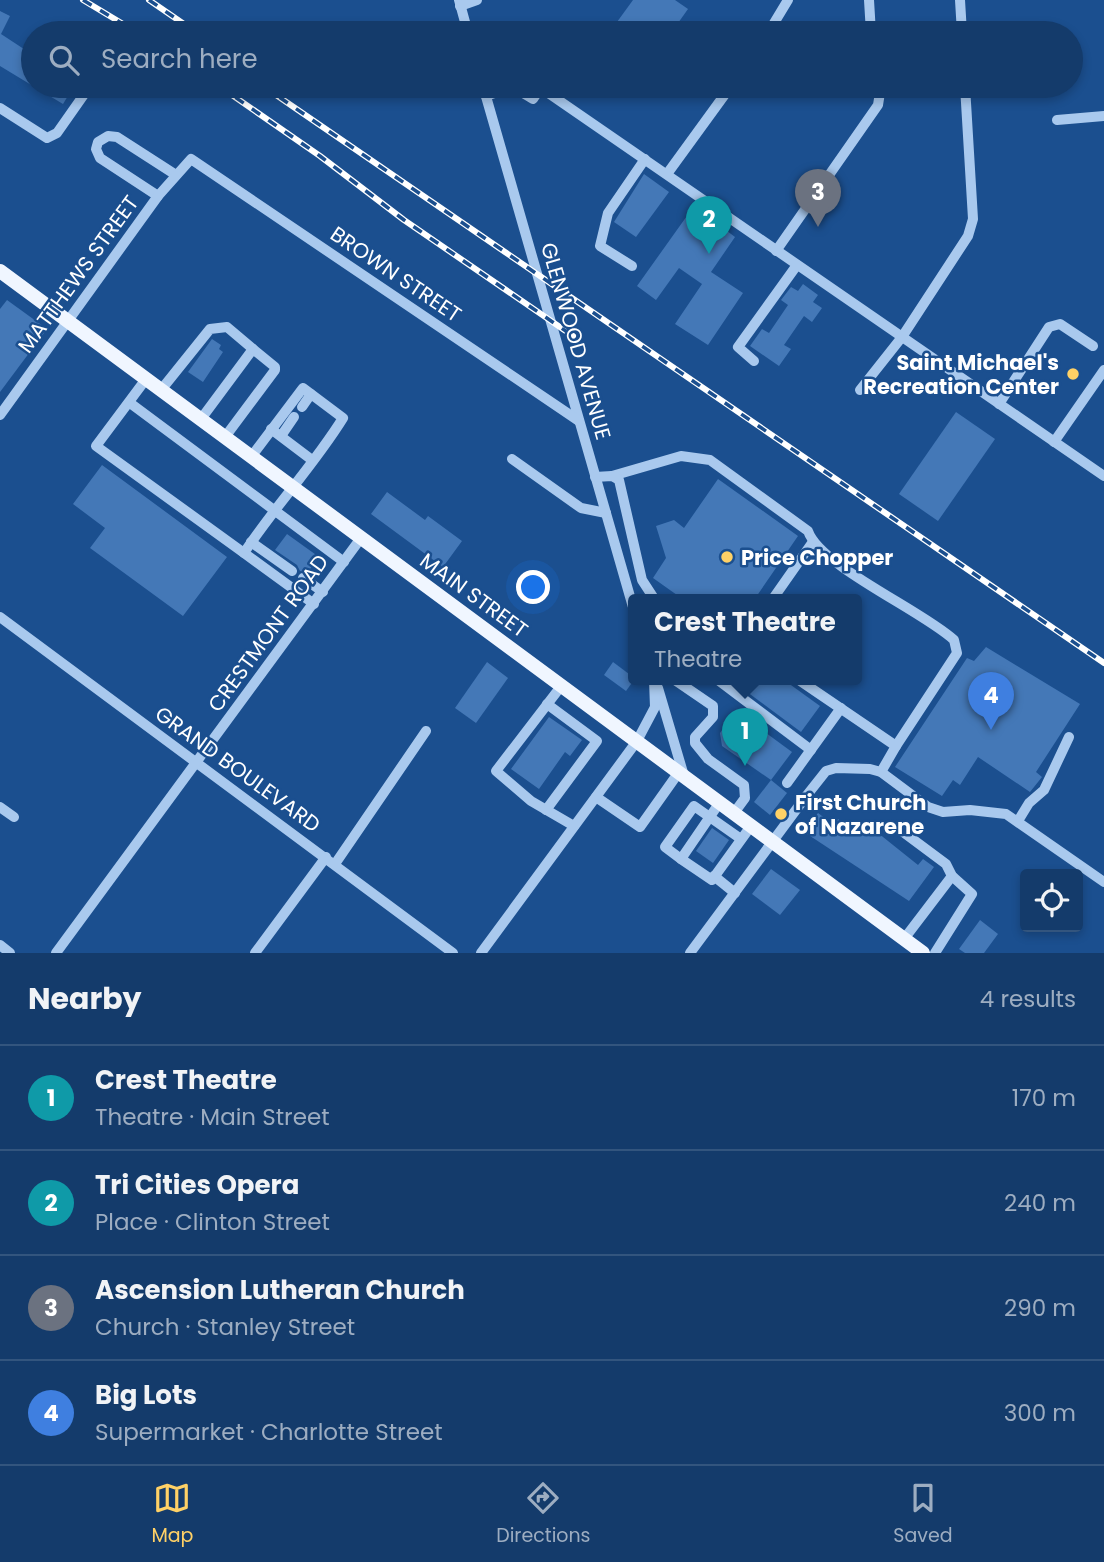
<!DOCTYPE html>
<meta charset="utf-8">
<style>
:root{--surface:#143b6b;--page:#1d4271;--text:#f1f3f6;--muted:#9dadc1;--line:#33557e;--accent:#ffd166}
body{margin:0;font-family:Poppins,sans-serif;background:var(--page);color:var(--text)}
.controls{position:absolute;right:21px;bottom:21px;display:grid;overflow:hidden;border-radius:7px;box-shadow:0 4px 10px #0003}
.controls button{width:63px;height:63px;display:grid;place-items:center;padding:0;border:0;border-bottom:2px solid var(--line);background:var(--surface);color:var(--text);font:35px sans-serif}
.you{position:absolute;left:534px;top:588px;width:24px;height:24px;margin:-18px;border:5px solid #fff;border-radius:50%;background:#1a73e8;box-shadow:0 0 0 10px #1a73e833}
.badge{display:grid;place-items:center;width:46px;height:46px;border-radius:50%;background:var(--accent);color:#fff;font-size:23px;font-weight:700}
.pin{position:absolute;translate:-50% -58px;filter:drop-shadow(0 2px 4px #0008)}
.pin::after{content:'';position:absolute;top:37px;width:24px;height:21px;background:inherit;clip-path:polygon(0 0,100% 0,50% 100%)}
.popup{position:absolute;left:628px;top:594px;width:234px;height:91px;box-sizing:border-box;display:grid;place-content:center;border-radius:7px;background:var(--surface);filter:drop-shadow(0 2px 5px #0005);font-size:23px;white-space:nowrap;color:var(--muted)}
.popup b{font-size:26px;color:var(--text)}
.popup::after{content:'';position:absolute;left:50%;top:100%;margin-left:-14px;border:14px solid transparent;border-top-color:var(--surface)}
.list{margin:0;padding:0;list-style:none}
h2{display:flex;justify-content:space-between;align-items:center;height:91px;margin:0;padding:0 28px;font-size:30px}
h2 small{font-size:23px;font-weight:400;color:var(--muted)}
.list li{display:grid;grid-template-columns:46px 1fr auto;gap:21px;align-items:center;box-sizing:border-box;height:105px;padding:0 28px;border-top:2px solid var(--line)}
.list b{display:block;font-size:26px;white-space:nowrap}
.list p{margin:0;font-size:23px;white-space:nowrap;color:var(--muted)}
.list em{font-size:23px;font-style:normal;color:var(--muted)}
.icon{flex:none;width:38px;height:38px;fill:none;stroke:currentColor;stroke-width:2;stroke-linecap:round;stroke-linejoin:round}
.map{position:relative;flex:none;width:1104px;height:953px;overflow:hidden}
.search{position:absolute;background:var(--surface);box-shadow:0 4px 10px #0003;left:21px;right:21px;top:21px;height:77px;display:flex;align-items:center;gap:18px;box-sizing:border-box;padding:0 24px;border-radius:38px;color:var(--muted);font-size:26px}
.sheet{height:511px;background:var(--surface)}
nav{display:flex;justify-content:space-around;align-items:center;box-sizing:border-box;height:98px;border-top:2px solid var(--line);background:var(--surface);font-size:19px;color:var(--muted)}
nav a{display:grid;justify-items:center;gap:4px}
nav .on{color:var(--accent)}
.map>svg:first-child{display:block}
.building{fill:#4478b7}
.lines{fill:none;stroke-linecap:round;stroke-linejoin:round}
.minor{stroke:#a9c9ee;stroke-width:10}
.major{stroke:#f0f6ff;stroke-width:14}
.rail-casing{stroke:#fff;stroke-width:6}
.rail{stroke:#1b4f8f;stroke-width:3.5;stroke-dasharray:10;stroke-linecap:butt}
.poi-dot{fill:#ffd166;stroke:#1b4f8f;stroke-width:2.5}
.labels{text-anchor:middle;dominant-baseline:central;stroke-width:5;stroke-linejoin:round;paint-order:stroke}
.street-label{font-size:21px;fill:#fff;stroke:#1b4f8f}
.poi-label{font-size:21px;font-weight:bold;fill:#fff;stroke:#1b4f8f;text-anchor:start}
</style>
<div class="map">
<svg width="1104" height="953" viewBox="0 0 1104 953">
<rect width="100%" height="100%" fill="#1b4f8f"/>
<g class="building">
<polygon points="633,0 675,0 688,9 671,33 609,33"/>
<polygon points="0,11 10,16 1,34 33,55 33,86 0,66"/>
<polygon points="33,86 74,86 63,104"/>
<polygon points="644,174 669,192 636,237 614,222"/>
<polygon points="694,206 735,237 711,272 743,293 708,345 675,324 702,284 679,268 656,300 637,286"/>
<polygon points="803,284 818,295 813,302 822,308 812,322 804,316 784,345 791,349 779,366 750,346 762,329 769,333 788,305 781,300 791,287 798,291"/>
<polygon points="7,300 47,329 0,392 0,309"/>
<polygon points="212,339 221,345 219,349 223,352 203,382 188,372"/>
<polygon points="956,412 995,439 938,521 899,494"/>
<polygon points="102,465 227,557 183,616 90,548 105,528 73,504"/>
<polygon points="718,479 798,536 754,600 684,600 653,578 666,558 656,526 674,520 684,528"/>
<polygon points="387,492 425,520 428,516 462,541 443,567 371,514"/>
<polygon points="287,534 319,557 308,572 300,571 297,565 275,550"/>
<polygon points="986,647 1080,704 1036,772 1042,777 1030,792 978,757 960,785 953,780 942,796 895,767 967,658 974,661"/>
<polygon points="487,662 508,678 476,723 455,708"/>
<polygon points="613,662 633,677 634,680 626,691 604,675"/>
<polygon points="743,680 784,680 820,706 801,732 739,686"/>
<polygon points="736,711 792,752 771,780 722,746 720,733"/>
<polygon points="549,717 582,740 570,756 565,752 539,789 511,769"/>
<polygon points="771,780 787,793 770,815 754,802"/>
<polygon points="818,813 834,825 838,819 859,836 868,825 918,865 923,859 934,867 909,901 804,832"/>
<polygon points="712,828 729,840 713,863 696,851"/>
<polygon points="771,869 800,890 780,915 752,894"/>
<polygon points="980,920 998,934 984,953 965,953 959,949"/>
</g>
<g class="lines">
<g class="minor">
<polyline points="459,0 468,33"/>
<polyline points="869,0 871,33"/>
<polyline points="960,0 962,33"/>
<polyline points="460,6 477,0"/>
<polyline points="768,33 788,0"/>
<polyline points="483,86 633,607"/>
<polyline points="538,86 1104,476"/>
<polyline points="513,87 533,99 541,87"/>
<polyline points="486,96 514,86"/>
<polyline points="0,108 47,138 57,133 90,86"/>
<polyline points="1057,120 1104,116"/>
<polyline points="667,174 731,86"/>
<polyline points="158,196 100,158 96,149 98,142 108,136 117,137 176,175"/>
<polyline points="776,251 878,105 881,86"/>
<polyline points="632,266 600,246 608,213 645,159"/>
<polyline points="754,361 738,347 797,265"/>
<polyline points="146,379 96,446 244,553"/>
<polyline points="161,390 210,329 227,327 253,349"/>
<polyline points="860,390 902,337 968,236 973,219 965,86"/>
<polyline points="130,403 344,562"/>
<polyline points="999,404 1049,327 1060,324 1093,346"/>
<polyline points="302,407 311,394"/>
<polyline points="0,415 158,196 191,159 579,421"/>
<polyline points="201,419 253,349 275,367 275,370 225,437"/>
<polyline points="271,429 312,460"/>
<polyline points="281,436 294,417"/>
<polyline points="1054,442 1104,370"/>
<path d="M251,457l52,-69 40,30c-29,47 -68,88 -99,135l70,51"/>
<polyline points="512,459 581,508 606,513"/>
<path d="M612,476l69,-20 29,4 98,71c12,35 115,80 146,109l3,13 -61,93"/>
<polyline points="595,477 612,476 619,480 642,580 655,600"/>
<polyline points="251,542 292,571"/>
<polyline points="303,578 323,592"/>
<polyline points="772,600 812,543"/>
<polyline points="0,617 453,953"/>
<polyline points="675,680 713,706 713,717 695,737 695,743 708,759 744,785 745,798 734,813"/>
<polyline points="718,680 811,750"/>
<polyline points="799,680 896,746 881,772"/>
<polyline points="562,685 496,771 531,801 574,826"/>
<polyline points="658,688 684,776"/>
<polyline points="787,783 841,708"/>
<polyline points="596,797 640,827 679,772"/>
<polyline points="720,802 681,859 712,880 751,826"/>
<polyline points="0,807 14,817"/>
<polyline points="546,810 597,741 547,704"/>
<polyline points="1018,821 1029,803 1044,790 1069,737"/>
<polyline points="903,832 946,864 952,876 972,894 935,953"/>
<polyline points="681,859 665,847 694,806 741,839"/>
<polyline points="335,864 426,731"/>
<polyline points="714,876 735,893"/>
<polyline points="904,939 952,876"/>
<polyline points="0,945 10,953"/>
<polyline points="56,953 361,538"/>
<polyline points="255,953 326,857"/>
<polyline points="481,953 637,741 655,707 654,680"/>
<polyline points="690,953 807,795 826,771 836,768 870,769 881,772 928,807 943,812 970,810 1006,814 1104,882"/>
</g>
<polyline class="major" points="0,271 923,953"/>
<g class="rail-casing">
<g id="rail">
<polyline points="83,0 138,33"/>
<polyline points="149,0 197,33"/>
<polyline points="219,86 320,156 404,220 573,336"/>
<polyline points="263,86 1104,663"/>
</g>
</g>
<use href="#rail" class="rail"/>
</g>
<g class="poi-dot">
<circle cx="1073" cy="374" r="7"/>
<circle cx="727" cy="557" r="7"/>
<circle cx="781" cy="814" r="7"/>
</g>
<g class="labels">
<g class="street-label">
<text transform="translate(78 274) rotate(-54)">MATTHEWS STREET</text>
<text transform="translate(396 274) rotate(34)">BROWN STREET</text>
<text transform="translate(576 341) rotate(74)">GLENWOOD AVENUE</text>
<text transform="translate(474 595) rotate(36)">MAIN STREET</text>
<text transform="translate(268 633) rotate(-54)">CRESTMONT ROAD</text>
<text transform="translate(238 769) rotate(36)">GRAND BOULEVARD</text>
</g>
<g class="poi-label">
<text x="1059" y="362" text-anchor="end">Saint Michael's<tspan x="1059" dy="24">Recreation Center</tspan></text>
<text x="741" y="557">Price Chopper</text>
<text x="795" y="802">First Church<tspan x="795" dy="24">of Nazarene</tspan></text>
</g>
</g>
</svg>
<div class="controls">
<button><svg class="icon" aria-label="locate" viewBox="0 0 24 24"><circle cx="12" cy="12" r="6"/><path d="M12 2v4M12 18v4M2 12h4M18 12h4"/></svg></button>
</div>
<div class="you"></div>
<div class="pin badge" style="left:745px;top:766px;background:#0f9aa8">1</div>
<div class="popup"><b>Crest Theatre</b>Theatre</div>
<div class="pin badge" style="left:709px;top:254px;background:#0f9aa8">2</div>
<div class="pin badge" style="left:818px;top:227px;background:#6b7280">3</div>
<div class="pin badge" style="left:991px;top:730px;background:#3f7fe0">4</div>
<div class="search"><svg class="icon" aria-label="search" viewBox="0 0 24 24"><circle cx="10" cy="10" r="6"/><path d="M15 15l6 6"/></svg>Search here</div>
</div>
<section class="sheet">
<h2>Nearby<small>4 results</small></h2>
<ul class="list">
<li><span class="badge" style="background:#0f9aa8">1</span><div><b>Crest Theatre</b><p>Theatre · Main Street</p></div><em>170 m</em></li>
<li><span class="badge" style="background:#0f9aa8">2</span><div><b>Tri Cities Opera</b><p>Place · Clinton Street</p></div><em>240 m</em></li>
<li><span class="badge" style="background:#6b7280">3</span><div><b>Ascension Lutheran Church</b><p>Church · Stanley Street</p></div><em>290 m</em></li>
<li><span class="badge" style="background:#3f7fe0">4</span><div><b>Big Lots</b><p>Supermarket · Charlotte Street</p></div><em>300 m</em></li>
</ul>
</section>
<nav>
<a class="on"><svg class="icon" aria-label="map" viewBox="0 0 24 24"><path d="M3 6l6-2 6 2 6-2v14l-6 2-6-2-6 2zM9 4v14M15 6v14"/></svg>Map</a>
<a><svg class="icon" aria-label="directions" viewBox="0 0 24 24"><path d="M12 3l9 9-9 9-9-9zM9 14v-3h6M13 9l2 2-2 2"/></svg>Directions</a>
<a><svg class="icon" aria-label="saved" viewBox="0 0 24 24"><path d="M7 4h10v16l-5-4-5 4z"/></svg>Saved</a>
</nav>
